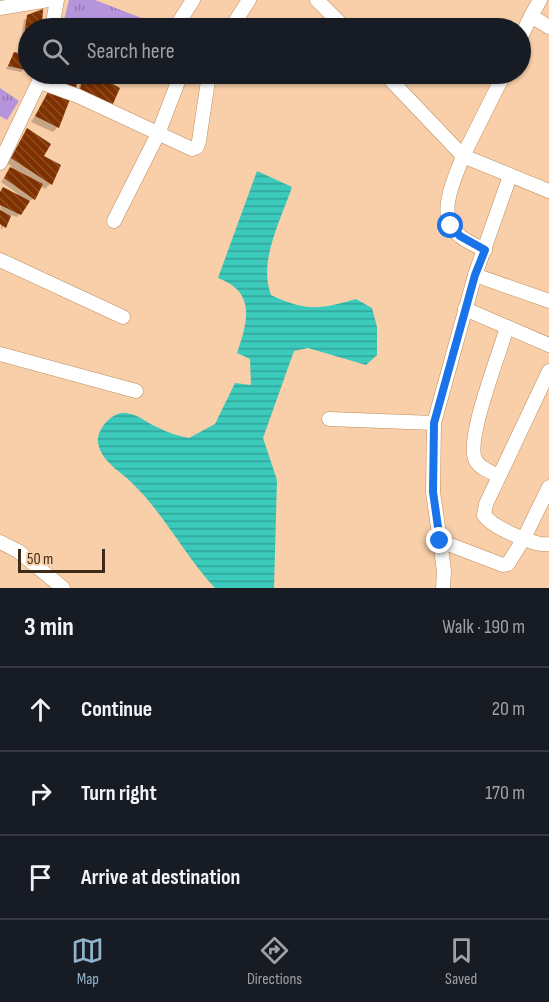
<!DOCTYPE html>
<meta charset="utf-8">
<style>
:root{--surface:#171b24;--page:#20242c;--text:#f1f3f6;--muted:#9ea1a6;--line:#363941;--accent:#91b2cb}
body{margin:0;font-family:"Sofia Sans Condensed",sans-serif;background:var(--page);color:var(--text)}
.scale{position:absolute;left:18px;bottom:15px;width:87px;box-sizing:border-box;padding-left:6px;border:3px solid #3f2b18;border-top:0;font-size:16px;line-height:21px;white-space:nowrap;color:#3f2b18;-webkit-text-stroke:4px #f8cfa8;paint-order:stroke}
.stop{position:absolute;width:18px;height:18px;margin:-14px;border:4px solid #1a73e8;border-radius:50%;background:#fff}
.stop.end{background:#1a73e8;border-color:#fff;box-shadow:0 2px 6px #0008}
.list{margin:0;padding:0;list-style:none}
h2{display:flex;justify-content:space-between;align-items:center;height:78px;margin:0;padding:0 24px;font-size:26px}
h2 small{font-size:20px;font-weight:400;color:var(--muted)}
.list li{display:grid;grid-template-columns:39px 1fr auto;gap:18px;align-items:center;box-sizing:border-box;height:84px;padding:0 24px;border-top:2px solid var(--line)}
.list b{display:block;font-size:22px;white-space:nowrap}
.list em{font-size:20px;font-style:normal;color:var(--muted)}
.icon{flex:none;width:33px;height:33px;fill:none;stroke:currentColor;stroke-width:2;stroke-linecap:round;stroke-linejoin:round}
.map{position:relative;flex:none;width:549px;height:588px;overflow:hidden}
.search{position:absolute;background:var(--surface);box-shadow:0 2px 4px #0004;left:18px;right:18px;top:18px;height:66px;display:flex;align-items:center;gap:15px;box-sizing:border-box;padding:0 21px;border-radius:33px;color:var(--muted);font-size:22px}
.sheet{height:330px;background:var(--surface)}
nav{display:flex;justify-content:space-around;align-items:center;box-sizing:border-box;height:84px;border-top:2px solid var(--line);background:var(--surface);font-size:16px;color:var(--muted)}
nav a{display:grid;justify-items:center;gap:3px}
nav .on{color:var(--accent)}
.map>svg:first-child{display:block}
.grass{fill:url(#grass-tufts)}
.water{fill:url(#water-rules)}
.shadow{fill:#0003}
.building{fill:url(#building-back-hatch)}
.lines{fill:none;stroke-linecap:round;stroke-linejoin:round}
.minor-casing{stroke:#bd8d5e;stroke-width:15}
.minor{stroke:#fff;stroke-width:14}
.route{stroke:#1a73e8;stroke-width:8}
</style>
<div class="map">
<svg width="549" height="588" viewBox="0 0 549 588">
<defs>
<pattern id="grass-tufts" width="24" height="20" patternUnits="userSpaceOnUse" patternTransform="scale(1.5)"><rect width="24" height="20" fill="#b594db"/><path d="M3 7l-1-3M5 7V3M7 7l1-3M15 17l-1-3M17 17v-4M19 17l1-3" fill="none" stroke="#9579b1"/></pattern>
<pattern id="water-rules" width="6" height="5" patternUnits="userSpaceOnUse" patternTransform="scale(1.5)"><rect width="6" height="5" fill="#3bcabc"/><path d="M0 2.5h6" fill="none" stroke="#33a498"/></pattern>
<pattern id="building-back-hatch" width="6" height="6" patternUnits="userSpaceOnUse" patternTransform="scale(1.5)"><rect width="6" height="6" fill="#7f3100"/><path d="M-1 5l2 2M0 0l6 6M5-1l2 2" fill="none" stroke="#8d4d25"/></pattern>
</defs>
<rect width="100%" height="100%" fill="#f8cfa8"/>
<g class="grass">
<polygon points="69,0 95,0 144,19 143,28 62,28"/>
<polygon points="0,88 19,101 7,120 0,116"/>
</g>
<path class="water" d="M257,171l35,16c-11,33 -34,74 -21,108 34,16 48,15 85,4l16,9 5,19v28l-11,10 -58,-17 -14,3 -31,87 14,42 -3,108h-59c-30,-32 -50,-73 -82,-104 -12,-13 -31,-21 -35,-41 -2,-12 12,-29 24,-30 15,-1 24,10 37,15 10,5 20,8 30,10l26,-14 20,-41 16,2 -1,-26 -13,-6c11,-32 19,-61 -19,-75z"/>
<g class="shadow">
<polygon points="42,12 40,28 28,28 28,47 20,46 24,20"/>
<polygon points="15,53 28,56 28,62 21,72 6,69"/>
<polygon points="54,74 77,74 73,93 50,90"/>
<polygon points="83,74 91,74 118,89 111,105 77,93"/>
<polygon points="49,94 58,127 53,132 31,122"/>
<polygon points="27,130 42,157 50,184 45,189 40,186 34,199 28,201 17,217 10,215 1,230 0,192 18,194 1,182 12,167 7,163"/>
</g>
<g class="building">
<polygon points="43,9 42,28 28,28 28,44 23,43 27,15"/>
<polygon points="14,52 28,55 26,70 8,66"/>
<polygon points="56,74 79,74 75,94 53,87"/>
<polygon points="84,74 94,74 120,88 112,106 80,89"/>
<polygon points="48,92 70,99 59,128 35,116"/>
<polygon points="27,128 51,144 44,156 61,165 52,185 11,158"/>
<polygon points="10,167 43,184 35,200 4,178"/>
<polygon points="3,187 30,201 21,215 0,205 0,192"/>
<polygon points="0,210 11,216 6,228 0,224"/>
</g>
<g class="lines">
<g class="minor-casing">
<g id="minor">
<polyline points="317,0 345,28"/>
<polyline points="540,0 531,16 549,27"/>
<polyline points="0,8 48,0"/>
<polyline points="52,28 57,0"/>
<polyline points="175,28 193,0"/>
<polyline points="231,28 249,0"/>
<polyline points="520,39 531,16"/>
<polyline points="385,74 463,156 504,74"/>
<polyline points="40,82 78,96 192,149 197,147 199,141 209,74"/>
<polyline points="0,163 42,75"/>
<polyline points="510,176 475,275 434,423 433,492 440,541 503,565 508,564 524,538 549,487"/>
<polyline points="114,221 158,134 181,74"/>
<path d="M485,250c-8,-4 -18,-8 -25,-14 -26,-19 -5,-57 3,-80l86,35"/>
<polyline points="0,260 123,317"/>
<polyline points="475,275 549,301"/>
<polyline points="465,309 549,345"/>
<polyline points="0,354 136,391"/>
<path d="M549,371l-63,133 -2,11c8,12 52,32 65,29"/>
<polyline points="329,419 434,423"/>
<path d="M499,476c-8,-4 -18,-7 -23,-15 -12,-19 24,-108 31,-134"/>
<polyline points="440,541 444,571 443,588"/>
<polyline points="0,542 18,551 63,588"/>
</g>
</g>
<use href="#minor" class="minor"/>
</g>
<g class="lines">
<polyline class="route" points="440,541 433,492 434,423 475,275 485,250 460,236 451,226"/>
</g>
</svg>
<div class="scale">50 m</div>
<div class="stop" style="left:451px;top:226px"></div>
<div class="stop end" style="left:440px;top:541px"></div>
<div class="search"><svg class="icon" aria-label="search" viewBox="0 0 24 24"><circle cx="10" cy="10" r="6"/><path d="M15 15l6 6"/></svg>Search here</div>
</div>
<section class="sheet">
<h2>3 min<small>Walk · 190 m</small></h2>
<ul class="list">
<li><svg class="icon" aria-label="ahead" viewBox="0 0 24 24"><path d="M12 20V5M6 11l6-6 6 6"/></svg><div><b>Continue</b></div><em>20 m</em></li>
<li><svg class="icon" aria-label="right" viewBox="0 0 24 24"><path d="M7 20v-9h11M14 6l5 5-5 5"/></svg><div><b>Turn right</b></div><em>170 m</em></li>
<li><svg class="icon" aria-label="arrive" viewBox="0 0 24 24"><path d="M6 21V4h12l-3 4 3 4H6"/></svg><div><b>Arrive at destination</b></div></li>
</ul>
</section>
<nav>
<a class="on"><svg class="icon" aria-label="map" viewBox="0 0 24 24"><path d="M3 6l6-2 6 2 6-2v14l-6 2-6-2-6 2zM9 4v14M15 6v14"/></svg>Map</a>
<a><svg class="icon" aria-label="directions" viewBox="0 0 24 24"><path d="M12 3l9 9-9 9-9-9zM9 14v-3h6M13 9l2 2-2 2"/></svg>Directions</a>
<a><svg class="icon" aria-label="saved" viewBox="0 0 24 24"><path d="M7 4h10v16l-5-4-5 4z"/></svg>Saved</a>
</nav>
